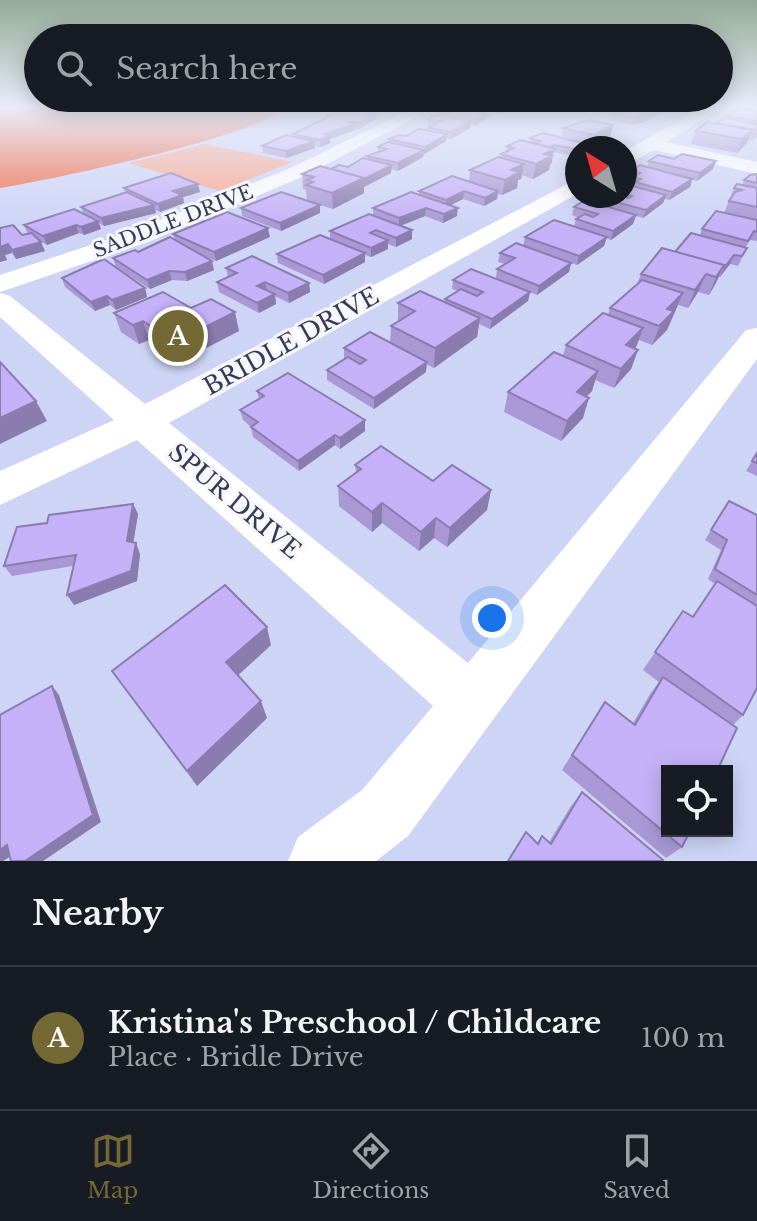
<!DOCTYPE html>
<meta charset="utf-8">
<style>
:root{--surface:#171b24;--page:#242831;--text:#f1f3f6;--muted:#9ea1a6;--line:#363941;--accent:#746935}
body{margin:0;font-family:"Libre Baskerville",serif;background:var(--page);color:var(--text)}
.controls{position:absolute;right:24px;bottom:24px;display:grid;overflow:hidden;border-radius:0px;box-shadow:0 4px 20px #0003}
.controls button{width:72px;height:72px;display:grid;place-items:center;padding:0;border:0;border-bottom:2px solid var(--line);background:var(--surface);color:var(--text);font:40px sans-serif}
.compass{position:absolute;left:565px;top:136px;width:72px;height:72px;border-radius:50%;background:var(--surface);box-shadow:0 4px 20px #0003;rotate:323deg}
.you{position:absolute;left:492px;top:618px;width:28px;height:28px;margin:-20px;border:6px solid #fff;border-radius:50%;background:#1a73e8;box-shadow:0 0 0 12px #1a73e833}
.badge{display:grid;place-items:center;width:52px;height:52px;border-radius:50%;background:var(--accent);color:#fff;font-size:26px;font-weight:700}
.pin{position:absolute;translate:-50% -50%;border:4px solid #fff;box-shadow:0 2px 8px #0006}
.list{margin:0;padding:0;list-style:none}
h2{display:flex;justify-content:space-between;align-items:center;height:104px;margin:0;padding:0 32px;font-size:34px}
h2 small{font-size:26px;font-weight:400;color:var(--muted)}
.list li{display:grid;grid-template-columns:52px 1fr auto;gap:24px;align-items:center;box-sizing:border-box;height:144px;padding:0 32px;border-top:2px solid var(--line)}
.list b{display:block;font-size:30px;white-space:nowrap}
.list p{margin:0;font-size:26px;white-space:nowrap;color:var(--muted)}
.list em{font-size:26px;font-style:normal;color:var(--muted)}
.icon{flex:none;width:44px;height:44px;fill:none;stroke:currentColor;stroke-width:2;stroke-linecap:round;stroke-linejoin:round}
.map{position:relative;flex:none;width:757px;height:861px;overflow:hidden}
.search{position:absolute;background:var(--surface);box-shadow:0 4px 20px #0003;left:24px;right:24px;top:24px;height:88px;display:flex;align-items:center;gap:20px;box-sizing:border-box;padding:0 28px;border-radius:44px;color:var(--muted);font-size:30px}
.sheet{height:248px;background:var(--surface)}
nav{display:flex;justify-content:space-around;align-items:center;box-sizing:border-box;height:112px;border-top:2px solid var(--line);background:var(--surface);font-size:22px;color:var(--muted)}
nav a{display:grid;justify-items:center;gap:4px}
nav .on{color:var(--accent)}
.map>svg:first-child{display:block}
.green{fill:#faa78e}
.forest{fill:#ee6d46}
.lines{fill:none;stroke-linecap:round;stroke-linejoin:round}
.minor{fill:#fff;fill-rule:evenodd}
.wall{fill:#a998d5}
.shaded-wall{fill:#8a7cae}
.building{fill:#c5b1f8;stroke:#8a7cae;stroke-width:2}
.labels{text-anchor:middle;dominant-baseline:central;stroke-width:6;stroke-linejoin:round;paint-order:stroke}
.far-street-label{font-size:20px;fill:#373b51;stroke:#f6f7fd}
.street-label{font-size:24px;fill:#373b51;stroke:#f6f7fd}
</style>
<div class="map">
<svg width="757" height="861" viewBox="0 0 757 861">
<rect width="100%" height="100%" fill="#ced4f6"/>
<polygon class="green" points="205,144 292,162 220,191 129,163"/>
<path class="forest" d="M0,107h286c-27,29 -237,73 -286,81z"/>
<g class="lines">
<g class="minor">
<polygon points="416,107 436,107 302,177 148,242 0,292 0,275 130,232 288,169"/>
<polygon points="703,107 722,107 667,142 757,162 757,174 654,150 625,165 625,151"/>
<polygon points="577,179 577,194 169,423 468,663 746,330 757,328 757,359 408,836 376,861 288,861 298,837 362,790 433,706 137,440 0,505 0,471 114,420 0,317 0,293 10,296 145,404"/>
</g>
</g>
<g class="wall">
<polygon points="336,107 388,107 375,111 373,110 377,118 359,129 356,129 356,130 330,139 330,143 321,147 315,146 315,148 287,158 263,153 262,146 294,137 293,134 334,114 334,111 336,110"/>
<polygon points="464,107 513,107 502,114 490,111 490,116 475,126 470,125 470,128 451,139 446,138 446,141 424,154 423,157 398,171 391,169 391,173 364,187 364,193 333,209 307,201 306,190 303,189 302,174 331,169 348,167 367,159 367,156 378,152 378,147 389,142 389,139 429,131 429,128 432,127 428,126 428,119 439,116 440,113 457,111"/>
<polygon points="622,107 670,107 645,122 633,125 608,120 610,114"/>
<polygon points="747,107 757,107 757,111 746,109"/>
<polygon points="757,111 757,137 752,141 748,140 747,143 737,153 691,144 696,131 727,118 728,116"/>
<polygon points="563,128 610,139 592,148 577,148 573,156 554,152 549,170 533,179 522,175 521,179 518,180 517,188 502,195 498,194 497,199 484,206 463,199 451,205 457,216 443,223 425,216 401,226 412,239 396,247 388,244 388,249 371,257 365,255 365,262 324,284 278,263 277,254 330,239 330,231 373,215 373,208 419,194 419,191 469,182 470,170 500,157 501,154 506,152 507,146 529,142 530,138 561,137"/>
<polygon points="649,161 713,169 697,181 692,180 690,187 669,200 665,199 663,203 643,218 636,216 633,224 611,240 606,238 604,246 577,265 571,263 569,272 537,295 530,292 528,301 490,329 479,324 477,337 434,368 426,364 426,372 374,409 327,380 327,370 346,359 344,358 344,348 390,343 391,326 398,321 398,303 445,302 445,299 458,291 452,289 453,280 496,278 497,269 505,264 498,262 500,253 523,246 525,237 574,227 576,219 579,218 572,215 574,207 606,207 608,200 610,198 602,196 625,196 625,184 634,187 634,185 632,185 633,180 628,178 630,171 647,167"/>
<polygon points="757,174 757,241 750,240 746,247 747,248 738,266 730,264 720,277 719,277 709,295 698,292 688,308 678,305 667,330 652,345 639,340 635,349 638,350 631,369 614,388 595,380 592,391 586,397 583,418 561,441 504,412 508,392 563,356 566,345 608,315 610,308 637,284 641,274 700,235 702,229 724,213 734,188 742,185 744,180"/>
<polygon points="124,188 200,192 183,197 184,203 160,212 155,210 156,213 104,226 99,223 101,229 84,235 79,233 47,245 39,240 45,251 16,259 12,253 5,255 7,260 0,262 0,228 22,235 28,234 24,225 83,213 81,207 125,192"/>
<polygon points="241,208 320,213 281,231 242,216"/>
<polygon points="173,234 270,237 216,261 197,253 214,270 187,281 172,280 150,289 116,267 113,258 138,252 175,240"/>
<polygon points="226,268 309,283 310,292 289,303 275,296 276,304 259,313 219,292 217,282 228,277"/>
<polygon points="62,278 145,288 147,297 116,310 110,305 95,311 65,287"/>
<polygon points="191,308 239,331 181,361 149,340 139,344 121,332 114,313"/>
<polygon points="257,391 365,431 340,449 335,445 299,471 253,437 251,427 243,420 240,410 259,399"/>
<polygon points="757,453 757,476 746,471"/>
<polygon points="355,465 433,481 491,490 487,510 447,547 434,538 419,551 382,523 372,532 339,506 338,486 356,473"/>
<polygon points="729,501 757,515 757,688 743,715 733,725 682,847 666,858 562,770 605,702 633,723 650,694 659,682 643,670 683,611 692,617 715,584 708,579 721,550 705,540"/>
<polygon points="133,504 138,514 133,543 140,554 137,581 74,605 73,566 12,576 4,566 47,523"/>
<polygon points="271,645 238,675 267,718 197,786 112,671"/>
<polygon points="582,792 663,860 508,861 537,843 542,836 549,842 571,806"/>
</g>
<g class="shaded-wall">
<polygon points="375,107 388,107 375,111"/>
<polygon points="504,107 513,107 502,114 502,108"/>
<polygon points="661,107 670,107 645,122 633,125 635,118"/>
<polygon points="491,109 490,116 475,126 475,119"/>
<polygon points="377,112 377,118 359,129 359,122"/>
<polygon points="470,121 470,128 451,139 451,132"/>
<polygon points="356,124 356,130 330,139 330,143 321,147 320,140 325,134"/>
<polygon points="613,125 610,139 591,148 594,135"/>
<polygon points="753,130 747,143 737,153 742,139"/>
<polygon points="447,134 446,141 424,154 425,147"/>
<polygon points="314,141 315,148 287,158 286,151"/>
<polygon points="586,144 585,148 577,148 577,154 573,156 575,149"/>
<polygon points="554,145 552,163 550,164 549,170 533,179 536,164 548,148"/>
<polygon points="424,150 423,157 398,171 398,163"/>
<polygon points="716,161 713,169 697,181 700,173"/>
<polygon points="524,164 521,179 518,180 517,188 502,195 505,180 511,170"/>
<polygon points="392,165 391,173 364,187 364,193 333,209 332,193"/>
<polygon points="692,179 690,187 669,200 672,192"/>
<polygon points="198,184 200,192 183,197 184,203 160,212 158,204 173,191"/>
<polygon points="464,191 463,199 445,208 446,200"/>
<polygon points="498,191 497,199 484,206 485,198"/>
<polygon points="666,195 663,203 643,218 646,210"/>
<polygon points="154,205 156,213 104,226 101,218"/>
<polygon points="320,205 320,213 281,231 280,223"/>
<polygon points="426,208 425,216 399,226 399,218"/>
<polygon points="458,208 457,216 443,223 444,214"/>
<polygon points="636,215 633,224 611,240 613,231"/>
<polygon points="98,221 101,229 84,235 81,227"/>
<polygon points="76,225 79,233 47,245 43,236"/>
<polygon points="268,228 270,237 216,261 214,252"/>
<polygon points="412,230 412,239 396,247 396,238"/>
<polygon points="607,237 604,246 577,265 579,256"/>
<polygon points="388,240 388,249 371,257 371,248"/>
<polygon points="41,242 45,251 16,259 12,250"/>
<polygon points="8,244 12,253 5,255 7,260 0,262 0,247"/>
<polygon points="365,253 365,262 324,284 323,275"/>
<polygon points="734,255 730,264 720,277 724,268"/>
<polygon points="212,261 214,270 187,281 185,272"/>
<polygon points="571,263 569,272 537,295 539,286"/>
<polygon points="724,265 716,283 709,295 716,277"/>
<polygon points="169,271 172,280 150,289 147,280"/>
<polygon points="706,274 698,292 688,308 695,290"/>
<polygon points="265,282 267,291 257,286"/>
<polygon points="309,283 310,292 289,303 288,293"/>
<polygon points="145,288 147,297 116,310 112,300"/>
<polygon points="530,292 528,301 490,329 492,319"/>
<polygon points="683,293 667,330 652,345 667,309"/>
<polygon points="275,294 276,304 259,313 257,303"/>
<polygon points="107,296 110,305 95,311 91,302"/>
<polygon points="235,312 239,331 181,361 176,342"/>
<polygon points="480,318 477,337 434,368 435,348"/>
<polygon points="143,321 149,340 139,344 133,325"/>
<polygon points="643,328 636,347 620,364 626,345"/>
<polygon points="638,350 631,369 614,388 621,369"/>
<polygon points="427,362 426,372 374,409 374,398"/>
<polygon points="598,371 592,391 571,412 577,392"/>
<polygon points="589,398 583,418 561,441 567,421"/>
<polygon points="36,401 47,421 0,444 0,418"/>
<polygon points="365,420 365,431 340,449 340,438"/>
<polygon points="335,435 335,445 299,471 298,461"/>
<polygon points="491,490 487,510 447,547 450,528"/>
<polygon points="382,503 382,523 372,532 372,512"/>
<polygon points="133,504 138,514 132,551 127,541"/>
<polygon points="436,518 434,538 419,551 421,532"/>
<polygon points="136,543 140,554 137,581 74,605 67,595"/>
<polygon points="267,627 271,645 233,680 226,662"/>
<polygon points="52,686 59,695 101,822 43,861 25,861"/>
<polygon points="261,701 267,718 197,786 187,771"/>
<polygon points="7,845 18,852 3,861 0,861 0,850"/>
</g>
<g class="building">
<polygon points="340,107 371,107 365,109 377,112 359,122 347,122 356,124 325,134 330,135 320,140 293,134 338,112 334,111 343,107"/>
<polygon points="464,107 475,107 491,109 475,119 440,113 446,109 457,111"/>
<polygon points="624,107 661,107 647,115 635,118 610,114"/>
<polygon points="739,108 757,111 757,121 728,116"/>
<polygon points="436,115 470,121 451,132 429,128 441,121 428,119"/>
<polygon points="725,118 757,124 757,132 754,134 751,133 753,130 716,123"/>
<polygon points="589,120 613,125 594,135 563,128"/>
<polygon points="707,122 753,130 742,139 696,131"/>
<polygon points="419,129 447,134 425,147 389,139 399,135 406,136"/>
<polygon points="543,133 586,144 575,149 554,145 549,147 534,143 540,141 530,138"/>
<polygon points="286,135 314,141 286,151 262,146"/>
<polygon points="521,140 555,149 544,154 552,156 536,164 501,154 514,148 507,146"/>
<polygon points="388,142 424,150 398,163 367,156 387,149 378,147"/>
<polygon points="682,154 716,161 700,173 649,161 658,155 674,159"/>
<polygon points="498,157 524,164 511,170 520,172 505,180 470,170"/>
<polygon points="363,158 392,165 364,179 331,169 339,165 348,167"/>
<polygon points="640,165 692,179 672,192 635,182 641,179 634,177 640,173 630,171"/>
<polygon points="320,166 364,178 332,193 306,185 313,182 307,180 314,177 302,174"/>
<polygon points="171,173 198,184 173,191 182,195 158,204 124,188"/>
<polygon points="757,174 757,183 744,180 750,175"/>
<polygon points="452,176 498,191 485,198 464,191 446,200 419,191"/>
<polygon points="625,184 666,195 646,210 608,200 613,196 621,196 629,198 632,196 625,194"/>
<polygon points="737,184 757,188 757,207 729,201 735,192 742,190 734,188"/>
<polygon points="127,192 154,205 101,218 81,207"/>
<polygon points="281,192 320,205 280,223 241,208"/>
<polygon points="411,192 458,208 444,214 426,208 399,218 373,208"/>
<polygon points="585,200 636,215 613,231 576,219 585,214 593,217 598,214 574,207"/>
<polygon points="74,209 98,221 81,227 76,225 43,236 24,225"/>
<polygon points="716,211 757,220 757,232 754,231 748,241 702,229"/>
<polygon points="227,212 268,228 214,252 173,234"/>
<polygon points="369,214 412,230 396,238 376,230 370,233 388,240 371,248 330,231"/>
<polygon points="554,220 607,237 579,256 525,237"/>
<polygon points="13,225 22,235 32,233 41,242 12,250 8,244 0,247 0,228"/>
<polygon points="691,233 747,248 742,256 734,255 724,268 722,268 724,265 675,252"/>
<polygon points="320,235 365,253 323,275 277,254"/>
<polygon points="170,237 212,261 185,272 169,271 147,280 113,258 135,250 138,252"/>
<polygon points="516,243 571,263 539,286 497,269 515,258 500,253"/>
<polygon points="662,248 724,265 716,277 706,274 695,290 641,274"/>
<polygon points="252,256 309,283 288,293 265,282 257,286 275,294 257,303 217,282 237,273 226,268"/>
<polygon points="104,259 145,288 112,300 107,296 91,302 62,278"/>
<polygon points="471,269 530,292 492,319 445,299 461,289 477,296 483,292 453,280"/>
<polygon points="642,280 683,293 667,309 674,311 659,326 610,308"/>
<polygon points="420,291 480,318 435,348 391,326 415,311 398,303"/>
<polygon points="163,292 191,308 211,299 235,312 176,342 143,321 133,325 114,313"/>
<polygon points="603,313 643,328 626,345 638,350 621,369 566,345"/>
<polygon points="370,332 427,362 374,398 327,370 348,357 360,364 366,360 344,348"/>
<polygon points="554,352 598,371 577,392 589,398 567,421 508,392"/>
<polygon points="0,362 36,401 0,418"/>
<polygon points="288,373 365,420 340,438 335,435 298,461 251,427 258,422 240,410 264,396 257,391"/>
<polygon points="381,446 433,481 452,465 491,490 450,528 436,518 421,532 382,503 372,512 338,486 361,469 355,465"/>
<polygon points="757,453 757,463 752,461"/>
<polygon points="729,501 757,515 757,595 715,569 727,540 711,530"/>
<polygon points="133,504 127,541 136,543 131,571 67,595 76,555 4,566 17,527 47,523 49,515"/>
<polygon points="717,581 757,606 757,688 743,715 655,652 683,611 693,617"/>
<polygon points="225,585 267,627 226,662 261,701 187,771 112,671"/>
<polygon points="663,677 737,728 717,771 667,771 667,831 690,831 682,847 572,755 605,702 635,725"/>
<polygon points="52,686 93,815 25,861 11,861 7,845 0,850 0,715"/>
<polygon points="582,792 663,860 662,861 508,861 526,832 538,844 542,836 551,844"/>
</g>
<linearGradient id="sky" x2="0" y2="1"><stop stop-color="#93aa97"/><stop offset="0.47" stop-color="#e9ecfb"/><stop offset="1" stop-color="#e9ecfb" stop-opacity="0"/></linearGradient>
<rect width="757" height="227" fill="url(#sky)"/>
<g class="labels">
<g class="far-street-label">
<text transform="translate(173 221) rotate(-21)">SADDLE DRIVE</text>
</g>
<g class="street-label">
<text transform="translate(291 341) rotate(-29)">BRIDLE DRIVE</text>
<text transform="translate(235 501) rotate(40)">SPUR DRIVE</text>
</g>
</g>
</svg>
<div class="controls">
<button><svg class="icon" aria-label="locate" viewBox="0 0 24 24"><circle cx="12" cy="12" r="6"/><path d="M12 2v4M12 18v4M2 12h4M18 12h4"/></svg></button>
</div>
<svg class="compass" viewBox="-18 -18 36 36"><path d="M0-13l5 13h-10z" fill="#e53935"/><path d="M0 13l5-13h-10z" fill="#9ea1a6"/></svg>
<div class="you"></div>
<div class="pin badge" style="left:178px;top:336px">A</div>
<div class="search"><svg class="icon" aria-label="search" viewBox="0 0 24 24"><circle cx="10" cy="10" r="6"/><path d="M15 15l6 6"/></svg>Search here</div>
</div>
<section class="sheet">
<h2>Nearby<small></small></h2>
<ul class="list">
<li><span class="badge">A</span><div><b>Kristina's Preschool / Childcare</b><p>Place · Bridle Drive</p></div><em>100 m</em></li>
</ul>
</section>
<nav>
<a class="on"><svg class="icon" aria-label="map" viewBox="0 0 24 24"><path d="M3 6l6-2 6 2 6-2v14l-6 2-6-2-6 2zM9 4v14M15 6v14"/></svg>Map</a>
<a><svg class="icon" aria-label="directions" viewBox="0 0 24 24"><path d="M12 3l9 9-9 9-9-9zM9 14v-3h6M13 9l2 2-2 2"/></svg>Directions</a>
<a><svg class="icon" aria-label="saved" viewBox="0 0 24 24"><path d="M7 4h10v16l-5-4-5 4z"/></svg>Saved</a>
</nav>
